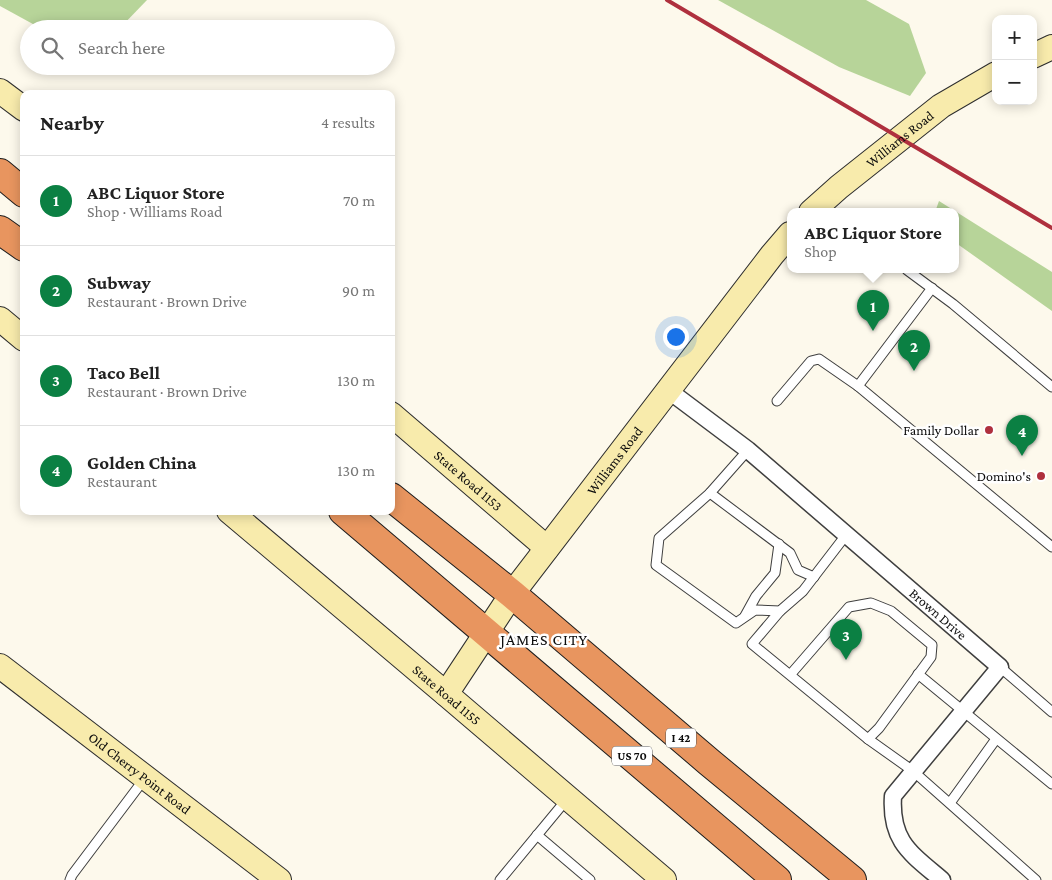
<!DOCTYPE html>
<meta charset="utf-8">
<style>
:root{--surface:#fff;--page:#f6f6f6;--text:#222;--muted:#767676;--line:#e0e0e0;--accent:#0b8043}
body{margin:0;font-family:"Crimson Pro",serif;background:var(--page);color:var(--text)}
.controls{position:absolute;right:15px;top:15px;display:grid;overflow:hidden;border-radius:10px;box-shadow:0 2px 12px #0003}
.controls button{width:45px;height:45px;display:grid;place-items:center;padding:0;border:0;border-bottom:1px solid var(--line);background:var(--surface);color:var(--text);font:25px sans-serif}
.you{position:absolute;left:675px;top:336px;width:18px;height:18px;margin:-12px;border:4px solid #fff;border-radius:50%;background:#1a73e8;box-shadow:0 0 0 8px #1a73e833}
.badge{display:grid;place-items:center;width:32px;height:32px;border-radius:50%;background:var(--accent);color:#fff;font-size:16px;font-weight:700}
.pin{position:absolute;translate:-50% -41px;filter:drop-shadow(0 1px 2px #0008)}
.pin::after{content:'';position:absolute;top:26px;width:18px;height:15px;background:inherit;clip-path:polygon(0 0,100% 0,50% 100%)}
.popup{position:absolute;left:787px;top:208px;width:172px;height:65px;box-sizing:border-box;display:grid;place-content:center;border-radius:10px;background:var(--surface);filter:drop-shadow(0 1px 4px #0005);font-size:16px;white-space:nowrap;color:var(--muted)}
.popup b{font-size:19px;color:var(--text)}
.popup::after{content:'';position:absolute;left:50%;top:100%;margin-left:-10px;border:10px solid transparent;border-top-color:var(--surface)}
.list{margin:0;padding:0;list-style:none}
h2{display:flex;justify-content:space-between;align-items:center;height:65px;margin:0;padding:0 20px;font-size:21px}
h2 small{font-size:16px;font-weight:400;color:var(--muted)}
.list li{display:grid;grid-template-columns:32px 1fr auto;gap:15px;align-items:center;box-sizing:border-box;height:90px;padding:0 20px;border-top:1px solid var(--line)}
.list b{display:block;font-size:19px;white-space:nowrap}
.list p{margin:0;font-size:16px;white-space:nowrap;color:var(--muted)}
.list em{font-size:16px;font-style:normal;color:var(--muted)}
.icon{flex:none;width:28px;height:28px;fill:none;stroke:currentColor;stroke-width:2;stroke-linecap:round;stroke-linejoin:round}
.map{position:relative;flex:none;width:1052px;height:880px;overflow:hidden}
.search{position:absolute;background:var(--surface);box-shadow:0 2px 12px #0003;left:20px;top:20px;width:375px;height:55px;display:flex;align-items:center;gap:12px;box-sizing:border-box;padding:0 18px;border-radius:28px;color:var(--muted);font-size:19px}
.panel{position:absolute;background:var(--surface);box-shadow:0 2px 12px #0003;left:20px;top:90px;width:375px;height:425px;border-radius:10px}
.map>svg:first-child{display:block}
.forest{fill:#b7d499}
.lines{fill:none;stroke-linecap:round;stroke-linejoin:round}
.lane-casing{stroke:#3f3f3f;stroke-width:11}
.street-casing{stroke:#3f3f3f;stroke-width:19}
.secondary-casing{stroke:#2e2e2e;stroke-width:26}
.highway-casing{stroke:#1d1d1d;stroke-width:30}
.lane{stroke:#fff;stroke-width:9}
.street{stroke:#fff;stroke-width:16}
.secondary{stroke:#f8ebac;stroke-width:24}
.highway{stroke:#e8955f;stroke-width:28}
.rail{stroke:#af303e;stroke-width:4}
.poi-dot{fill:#af303e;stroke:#fff;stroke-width:2}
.labels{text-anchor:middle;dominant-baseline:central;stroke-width:5;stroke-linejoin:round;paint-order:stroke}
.shield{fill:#fff;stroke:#555;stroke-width:1}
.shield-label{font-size:12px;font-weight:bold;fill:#0c0c0c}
.street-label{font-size:14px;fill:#0c0c0c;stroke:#fff}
.poi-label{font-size:14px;fill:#0c0c0c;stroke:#fff;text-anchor:end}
.quarter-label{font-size:16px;letter-spacing:1px;fill:#0c0c0c;stroke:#fff}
</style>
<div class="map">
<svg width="1052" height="880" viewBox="0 0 1052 880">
<rect width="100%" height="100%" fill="#fdf9ec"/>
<g class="forest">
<polygon points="0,0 147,0 119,29 42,29 0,6"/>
<polygon points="718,0 866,0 909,24 926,73 910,96 839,67"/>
<polygon points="939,201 1052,272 1052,311 956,243 956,212 935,212"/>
</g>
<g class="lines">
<g class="lane-casing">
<g id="lane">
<polyline points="907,270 953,304 1052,387"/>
<polyline points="858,386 1052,547"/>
<polyline points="777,401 811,361 819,359 858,386 932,288"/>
<polyline points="748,450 710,493 659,538 656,565 736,623 755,610 780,611 803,591 846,535"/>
<polyline points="710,493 790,553 798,570 814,577"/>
<polyline points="780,611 752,644 868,739 879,728 931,657 932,645 891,611 871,603 849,607 790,675"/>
<polyline points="745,616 756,596 775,573 779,544"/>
<polyline points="1000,667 1052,712"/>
<polyline points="918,674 1052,784"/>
<polyline points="868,739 913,771 1036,880"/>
<polyline points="950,803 996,739"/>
<polyline points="537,835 590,880"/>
<polyline points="70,880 72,875 145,778"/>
<polyline points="500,880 567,799"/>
</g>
</g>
<g class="street-casing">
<g id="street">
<path id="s1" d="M668,390l80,60 252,217 -107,129c-3,45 17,57 49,84"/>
</g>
</g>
<g class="secondary-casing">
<g id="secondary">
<polyline points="1033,56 1052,47"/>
<polyline points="0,91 24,109"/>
<path id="s2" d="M811,212l28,-25 102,-81 55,-32"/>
<polyline points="0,319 24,339"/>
<path id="s3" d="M391,414l156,134"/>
<path id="s4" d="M229,511l217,183 218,186"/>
<path id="s5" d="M0,666l279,214"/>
<path id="s6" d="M446,694l66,-100 260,-339 18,-21"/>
</g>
</g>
<g class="highway-casing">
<g id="highway">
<polyline points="0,173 24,193"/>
<polyline points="0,230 24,247"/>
<polyline points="391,497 512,594 709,762 852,880"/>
<polyline points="343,511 777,880"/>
</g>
</g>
<use href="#lane" class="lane"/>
<use href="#street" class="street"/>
<use href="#secondary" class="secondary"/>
<use href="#highway" class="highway"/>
<polyline class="rail" points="667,0 1052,228"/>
</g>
<g class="poi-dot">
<circle cx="989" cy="430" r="5"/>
<circle cx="1041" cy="476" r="5"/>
</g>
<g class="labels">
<g class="shield">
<rect x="666" y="728.5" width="30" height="19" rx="4"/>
<rect x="612" y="746.5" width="40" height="19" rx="4"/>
</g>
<g class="shield-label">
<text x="681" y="738">I 42</text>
<text x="632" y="756">US 70</text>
</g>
<g class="street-label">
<text stroke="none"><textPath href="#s2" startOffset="115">Williams Road</textPath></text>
<text stroke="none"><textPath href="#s6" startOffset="288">Williams Road</textPath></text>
<text stroke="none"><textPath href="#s3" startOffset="102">State Road 1153</textPath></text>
<text stroke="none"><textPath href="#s1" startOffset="351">Brown Drive</textPath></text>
<text stroke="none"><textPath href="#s4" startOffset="285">State Road 1155</textPath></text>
<text stroke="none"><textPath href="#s5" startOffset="176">Old Cherry Point Road</textPath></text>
</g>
<g class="poi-label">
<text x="979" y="430">Family Dollar</text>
<text x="1031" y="476">Domino's</text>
</g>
<g class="quarter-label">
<text x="544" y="639">JAMES CITY</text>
</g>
</g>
</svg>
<div class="controls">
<button>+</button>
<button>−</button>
</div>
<div class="you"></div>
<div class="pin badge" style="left:873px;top:331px">1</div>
<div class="popup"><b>ABC Liquor Store</b>Shop</div>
<div class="pin badge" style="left:914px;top:371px">2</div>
<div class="pin badge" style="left:846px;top:660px">3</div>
<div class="pin badge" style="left:1022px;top:456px">4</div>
<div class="search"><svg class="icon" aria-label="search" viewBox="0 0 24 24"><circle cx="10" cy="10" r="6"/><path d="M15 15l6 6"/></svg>Search here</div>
<section class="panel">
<h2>Nearby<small>4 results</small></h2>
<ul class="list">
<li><span class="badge">1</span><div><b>ABC Liquor Store</b><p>Shop · Williams Road</p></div><em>70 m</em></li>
<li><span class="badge">2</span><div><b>Subway</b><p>Restaurant · Brown Drive</p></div><em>90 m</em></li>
<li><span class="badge">3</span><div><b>Taco Bell</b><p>Restaurant · Brown Drive</p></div><em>130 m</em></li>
<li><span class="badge">4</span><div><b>Golden China</b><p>Restaurant</p></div><em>130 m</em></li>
</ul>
</section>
</div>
